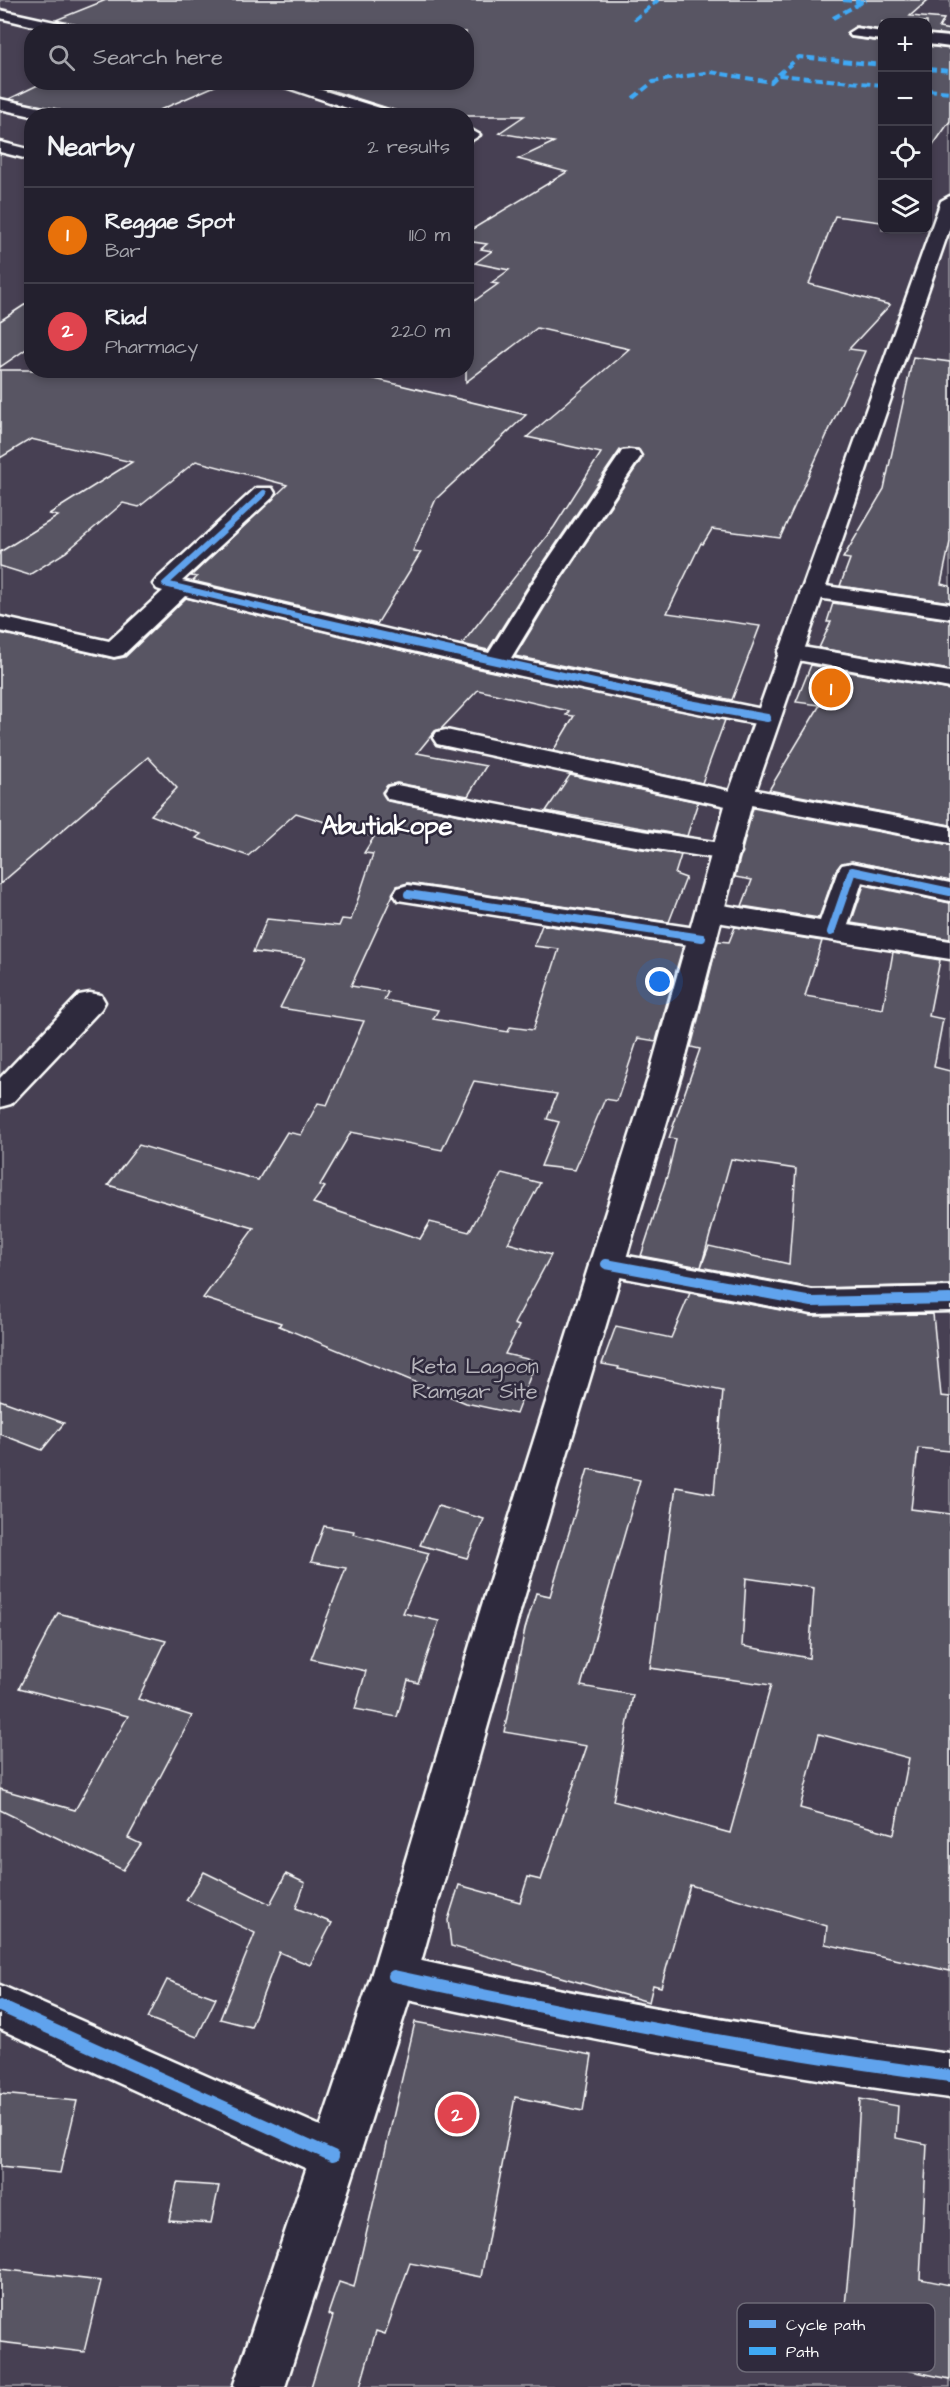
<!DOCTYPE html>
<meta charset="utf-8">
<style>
:root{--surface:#23202e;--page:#2f2d3a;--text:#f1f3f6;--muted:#a3a3aa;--line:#403e4a;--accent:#db2777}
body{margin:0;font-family:"Architects Daughter",sans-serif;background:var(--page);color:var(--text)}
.controls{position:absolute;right:18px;top:18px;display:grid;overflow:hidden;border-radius:12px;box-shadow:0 3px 9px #0003}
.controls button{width:54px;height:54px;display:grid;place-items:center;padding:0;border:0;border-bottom:2px solid var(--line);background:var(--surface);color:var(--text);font:30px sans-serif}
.you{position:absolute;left:660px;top:982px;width:21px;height:21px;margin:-15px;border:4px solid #fff;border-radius:50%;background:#1a73e8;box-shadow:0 0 0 9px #1a73e833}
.badge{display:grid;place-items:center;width:39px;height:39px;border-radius:50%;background:var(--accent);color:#fff;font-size:20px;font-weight:700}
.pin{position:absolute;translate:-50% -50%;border:3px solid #fff;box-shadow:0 2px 6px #0006}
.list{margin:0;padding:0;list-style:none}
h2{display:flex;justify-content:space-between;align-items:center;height:78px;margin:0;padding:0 24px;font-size:26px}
h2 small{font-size:20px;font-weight:400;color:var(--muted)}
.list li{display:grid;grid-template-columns:39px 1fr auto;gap:18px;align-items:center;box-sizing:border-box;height:96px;padding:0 24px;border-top:2px solid var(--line)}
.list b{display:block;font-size:22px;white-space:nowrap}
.list p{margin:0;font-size:20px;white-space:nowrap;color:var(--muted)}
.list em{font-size:20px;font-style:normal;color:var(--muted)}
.icon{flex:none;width:33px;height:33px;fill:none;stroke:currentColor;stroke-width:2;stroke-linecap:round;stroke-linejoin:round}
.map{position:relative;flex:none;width:950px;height:2387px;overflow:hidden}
.search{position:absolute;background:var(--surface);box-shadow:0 3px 9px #0003;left:24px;top:24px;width:450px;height:66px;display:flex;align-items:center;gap:15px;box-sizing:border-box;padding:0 21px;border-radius:24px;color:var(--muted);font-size:22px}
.panel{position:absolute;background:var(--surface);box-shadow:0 3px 9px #0003;left:24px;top:108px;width:450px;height:270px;border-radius:24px}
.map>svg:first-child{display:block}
.green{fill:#464152;stroke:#a2a0a8;stroke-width:1.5;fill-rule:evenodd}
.building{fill:#595564;stroke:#fff;stroke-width:1.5;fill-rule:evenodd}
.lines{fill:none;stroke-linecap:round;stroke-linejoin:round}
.street-casing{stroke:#fff;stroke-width:5}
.secondary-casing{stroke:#fff;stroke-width:5}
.street{fill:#2f2a3d;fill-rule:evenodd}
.secondary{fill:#2f2a3d;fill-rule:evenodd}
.quiet{stroke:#3fa9f5;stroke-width:4;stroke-dasharray:8 4;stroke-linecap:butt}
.cycleway-far3-casing{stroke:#2f2a3d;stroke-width:8}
.cycleway-far2-casing{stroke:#2f2a3d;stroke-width:10}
.cycleway-far1-casing{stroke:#2f2a3d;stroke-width:14}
.cycleway-casing{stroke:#2f2a3d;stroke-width:16}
.cycleway-far3{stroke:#60a3ed;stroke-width:6}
.cycleway-far2{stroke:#60a3ed;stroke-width:8}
.cycleway-far1{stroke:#60a3ed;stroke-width:10}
.cycleway{stroke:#60a3ed;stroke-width:12}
.labels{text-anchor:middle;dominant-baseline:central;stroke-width:5;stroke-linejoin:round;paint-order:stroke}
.park-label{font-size:22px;fill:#b5b3ba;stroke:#2f2a3d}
.quarter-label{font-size:26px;font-weight:bold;fill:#fff;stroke:#2f2a3d}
.key{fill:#2f2a3d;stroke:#6d6a77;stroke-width:1.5}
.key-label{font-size:16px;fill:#fff}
</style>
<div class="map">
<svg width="950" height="2387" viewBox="0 0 950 2387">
<rect width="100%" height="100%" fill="#2f2a3d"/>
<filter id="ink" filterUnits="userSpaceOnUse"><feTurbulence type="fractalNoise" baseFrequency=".0167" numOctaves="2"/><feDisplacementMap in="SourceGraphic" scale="12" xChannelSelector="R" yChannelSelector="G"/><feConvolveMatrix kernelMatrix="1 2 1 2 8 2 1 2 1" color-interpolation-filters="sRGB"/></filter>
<g filter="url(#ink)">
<path class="green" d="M0,0h950v2387h-950zM882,22h46v208h-46zM32,32h434v50h-434zM32,116h434v254h-434z"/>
<g class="building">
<polygon points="106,0 928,0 910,16 944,19 939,28 950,30 950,35 927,33 927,22 882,22 882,30 856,26 846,33 851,38 882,42 882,219 881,222 835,216 809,284 890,305 849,349 865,351 780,538 712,529 703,544 701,543 667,613 760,626 732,700 515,656 561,580 643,457 638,449 620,450 533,578 488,650 462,644 554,527 601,453 527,437 629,349 537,328 466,382 466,307 498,284 491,283 509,270 475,263 492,251 481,249 487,244 466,241 466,233 567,172 518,159 554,142 499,133 524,116 404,116 397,111 305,82 466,82 466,32 90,32 86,27 56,20"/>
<polygon points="927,46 950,49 950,121 927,154"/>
<polygon points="44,82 224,82 146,116 82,116 9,99"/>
<polygon points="32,300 32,345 0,367 0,321"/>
<polygon points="913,357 950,362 950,542 941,584 950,586 950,602 840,586 850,559 843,558 884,489"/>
<polygon points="0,370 337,370 526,415 436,499 413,551 421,552 377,624 193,581 197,577 191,576 287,485 196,461 139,507 123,503 66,552 29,575 0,566 0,552 58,516 49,514 132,462 31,439 0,458"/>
<polygon points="186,598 474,668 725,720 702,783 553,751 574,716 566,715 569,711 478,690 441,729 435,731 417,753 486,766 468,796 397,783 388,785 382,792 388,801 604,843 681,855 675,874 686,878 669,922 408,883 397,886 351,986 388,992 384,1000 438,1010 433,1019 508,1032 510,1027 533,1030 559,949 534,946 542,925 683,946 656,1041 638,1038 617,1101 605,1099 575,1170 541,1166 559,1122 547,1119 557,1094 474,1081 442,1150 351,1132 320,1185 325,1187 313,1203 420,1239 430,1222 469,1232 502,1173 540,1183 508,1243 551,1255 514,1324 519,1326 505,1354 536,1361 516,1414 466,1403 279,1326 281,1323 203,1298 254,1228 108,1185 139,1145 258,1180 287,1132 301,1135 318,1103 327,1105 364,1021 280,1008 305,958 253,952 267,919 339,926 342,919 351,920 373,854 364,853 374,837 296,813 248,856 196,838 201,834 151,815 177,788 148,757 0,884 0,633 114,659 125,657"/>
<polygon points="833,603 950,620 950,670 819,648 831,622 827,622"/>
<polygon points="811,665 950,690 950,825 769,790 820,705 796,702"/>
<polygon points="570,775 698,802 687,836 546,811"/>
<polygon points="753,808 950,845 950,881 852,861 842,863 836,870 819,918 742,906 752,880 735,877"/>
<polygon points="864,885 950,903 950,939 851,923"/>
<path d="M735,927l87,14 -17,55 78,13 10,-57 47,8 -11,56 14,3 -9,48 16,4v214l-138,3 -171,-32 27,-83 8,-34 -7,-1 31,-89 -9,-2 27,-106 11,1zM731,1159l65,10 -7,95 -80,-18 -8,21z"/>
<path d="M690,1293l122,23 121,-2 8,82 9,1v54l-32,-3 -7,61 39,5v457l-125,-27 2,-18 -137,-41 -29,102 -8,-2 -4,17 -198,-56 -3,-26 11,-35 61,17 8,-25 13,3 46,-134 -83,-14 21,-103 11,-36 14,3 38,-127 52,11 -59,206 52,9 -20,106 117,32 41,-148 -121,-17 26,-181 38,7 9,-103 -105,-22 1,-2 -17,-3 14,-38 55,12zM746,1578l68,10 -5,70 -67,-12zM819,1734l90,24 -15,76 -94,-26z"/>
<polygon points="0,1400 64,1423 42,1450 0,1434"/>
<polygon points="438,1506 484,1519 467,1558 420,1545"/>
<polygon points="324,1526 354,1531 353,1534 429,1553 403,1613 439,1621 418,1683 408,1680 397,1717 355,1709 366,1671 311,1659 346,1568 311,1562"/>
<polygon points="58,1613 166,1641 138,1699 192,1716 128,1838 141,1844 123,1870 0,1810 0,1789 75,1810 128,1716 19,1688"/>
<polygon points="204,1872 270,1904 286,1874 305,1883 296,1908 332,1923 310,1965 279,1952 251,2027 220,2019 255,1933 186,1900"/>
<polygon points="167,1980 216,1998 197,2037 148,2018"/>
<polygon points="415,2022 592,2055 583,2111 515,2097 481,2277 410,2263 385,2334 376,2331 360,2387 311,2387 333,2316 328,2314 339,2282 354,2287"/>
<polygon points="0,2094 77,2101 60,2173 0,2167"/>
<polygon points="860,2099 898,2106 896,2138 927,2144 920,2279 950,2285 950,2379 840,2356 853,2225"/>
<polygon points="177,2183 219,2186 211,2223 169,2220"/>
<polygon points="0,2269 101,2281 84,2352 0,2342"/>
</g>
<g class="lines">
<g class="street-casing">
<g id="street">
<polygon points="0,10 86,29 88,32 59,32 0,18"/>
<polygon points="856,28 882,32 882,40 851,36 848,33"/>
<polygon points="928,35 950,37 950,47 928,44"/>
<polygon points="270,82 296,82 396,113 398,116 371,116"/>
<polygon points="0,99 58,111 66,116 32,116 0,109"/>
<polygon points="466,127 480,135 466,144"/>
<polygon points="0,142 32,150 32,160 0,152"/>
<path d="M630,450l8,1 3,5 -82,123 -48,79 256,52 9,3 4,5 -4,5 -9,3c-196,-36 -389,-82 -582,-130l-62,59 -9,2 -114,-26v-14l109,24 54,-50 -6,-2 -4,-5 4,-5 99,-91h16l3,5 -3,5 -90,83 307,72 46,-74 84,-123 3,-5z"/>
<polygon points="812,584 950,604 950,618 804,596 800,591 804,586"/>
<polygon points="790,645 950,672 950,688 781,657 778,652 781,647"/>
<polygon points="446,730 730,791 741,787 950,827 950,843 751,805 740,809 437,744 433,738 437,732"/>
<polygon points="397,785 604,825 727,844 737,846 741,852 737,858 727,860 604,841 388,799 384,793 388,787"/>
<polygon points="852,863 950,883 950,901 862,882 848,925 950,941 950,959 710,921 700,918 696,912 700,906 710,903 820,921 838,871 842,865"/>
<polygon points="408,885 702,929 712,932 717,938 712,944 702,947 398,900 394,894 398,888"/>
<polygon points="90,993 101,995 105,1002 101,1009 11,1104 0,1107 0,1078 79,995"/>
<polygon points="606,1252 812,1290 950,1287 950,1311 812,1314 594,1272 589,1264 594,1256"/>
<path d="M394,1955c184,40 369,75 556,99v44c-187,-24 -372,-60 -556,-101l-16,-6 -7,-15 7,-15z"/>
<polygon points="0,1985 350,2139 357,2156 350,2173 333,2180 316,2173 0,2029"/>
</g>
</g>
<g class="secondary-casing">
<polygon id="secondary" points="950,196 950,227 754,795 681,1075 521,1608 417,1976 285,2387 233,2387 371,1976 481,1608 649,1075 728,795 941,201"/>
</g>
<use href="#street" class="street"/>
<use href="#secondary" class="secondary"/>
<g class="quiet">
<polyline points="843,0 864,2"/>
<polyline points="833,18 866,0"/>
<polyline points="634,20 658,0"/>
<polyline points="928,69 950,71"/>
<polyline points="778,75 799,57 882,65"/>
<polyline points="928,90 950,92"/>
<polyline points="633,98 653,82 710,72 771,82 778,75 882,85"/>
</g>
<g class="cycleway-far3-casing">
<polyline id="cycleway-far3" points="264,493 165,584 309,619"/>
</g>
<g class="cycleway-far2-casing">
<g id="cycleway-far2">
<polyline points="303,618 684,703 767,718"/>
<polyline points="408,894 702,938"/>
<polyline points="831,932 852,871 950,892"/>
</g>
</g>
<g class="cycleway-far1-casing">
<polyline id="cycleway-far1" points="606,1264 812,1302 950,1299"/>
</g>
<g class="cycleway-casing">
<g id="cycleway">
<path d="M394,1976c184,40 369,76 556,100"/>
<polyline points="0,2006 333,2156"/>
</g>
</g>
<use href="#cycleway-far3" class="cycleway-far3"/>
<use href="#cycleway-far2" class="cycleway-far2"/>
<use href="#cycleway-far1" class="cycleway-far1"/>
<use href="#cycleway" class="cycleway"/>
</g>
</g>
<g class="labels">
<g class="park-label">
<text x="475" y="1366">Keta Lagoon<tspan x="475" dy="25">Ramsar Site</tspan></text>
</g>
<g class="quarter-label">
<text x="387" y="826">Abutiakope</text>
</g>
</g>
<rect x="737" y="2303" width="198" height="69" rx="9" class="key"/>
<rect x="749" y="2320" width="27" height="8" fill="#60a3ed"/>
<rect x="749" y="2347" width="27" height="8" fill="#3fa9f5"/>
<g class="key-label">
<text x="786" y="2330">Cycle path</text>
<text x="786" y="2357">Path</text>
</g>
</svg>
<div class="controls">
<button>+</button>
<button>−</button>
<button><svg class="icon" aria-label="locate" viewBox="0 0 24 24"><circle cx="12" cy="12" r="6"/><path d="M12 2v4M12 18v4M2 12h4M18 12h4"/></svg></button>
<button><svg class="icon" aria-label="layers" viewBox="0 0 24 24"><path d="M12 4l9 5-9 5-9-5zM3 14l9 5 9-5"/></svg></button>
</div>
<div class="you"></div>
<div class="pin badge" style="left:831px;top:688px;background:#e8710a">1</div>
<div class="pin badge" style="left:457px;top:2114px;background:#e0444e">2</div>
<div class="search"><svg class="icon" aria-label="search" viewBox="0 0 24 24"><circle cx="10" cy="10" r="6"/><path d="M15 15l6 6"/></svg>Search here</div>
<section class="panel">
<h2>Nearby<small>2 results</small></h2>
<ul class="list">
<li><span class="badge" style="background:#e8710a">1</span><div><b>Reggae Spot</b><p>Bar</p></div><em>110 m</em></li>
<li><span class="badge" style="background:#e0444e">2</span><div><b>Riad</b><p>Pharmacy</p></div><em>220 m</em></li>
</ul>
</section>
</div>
